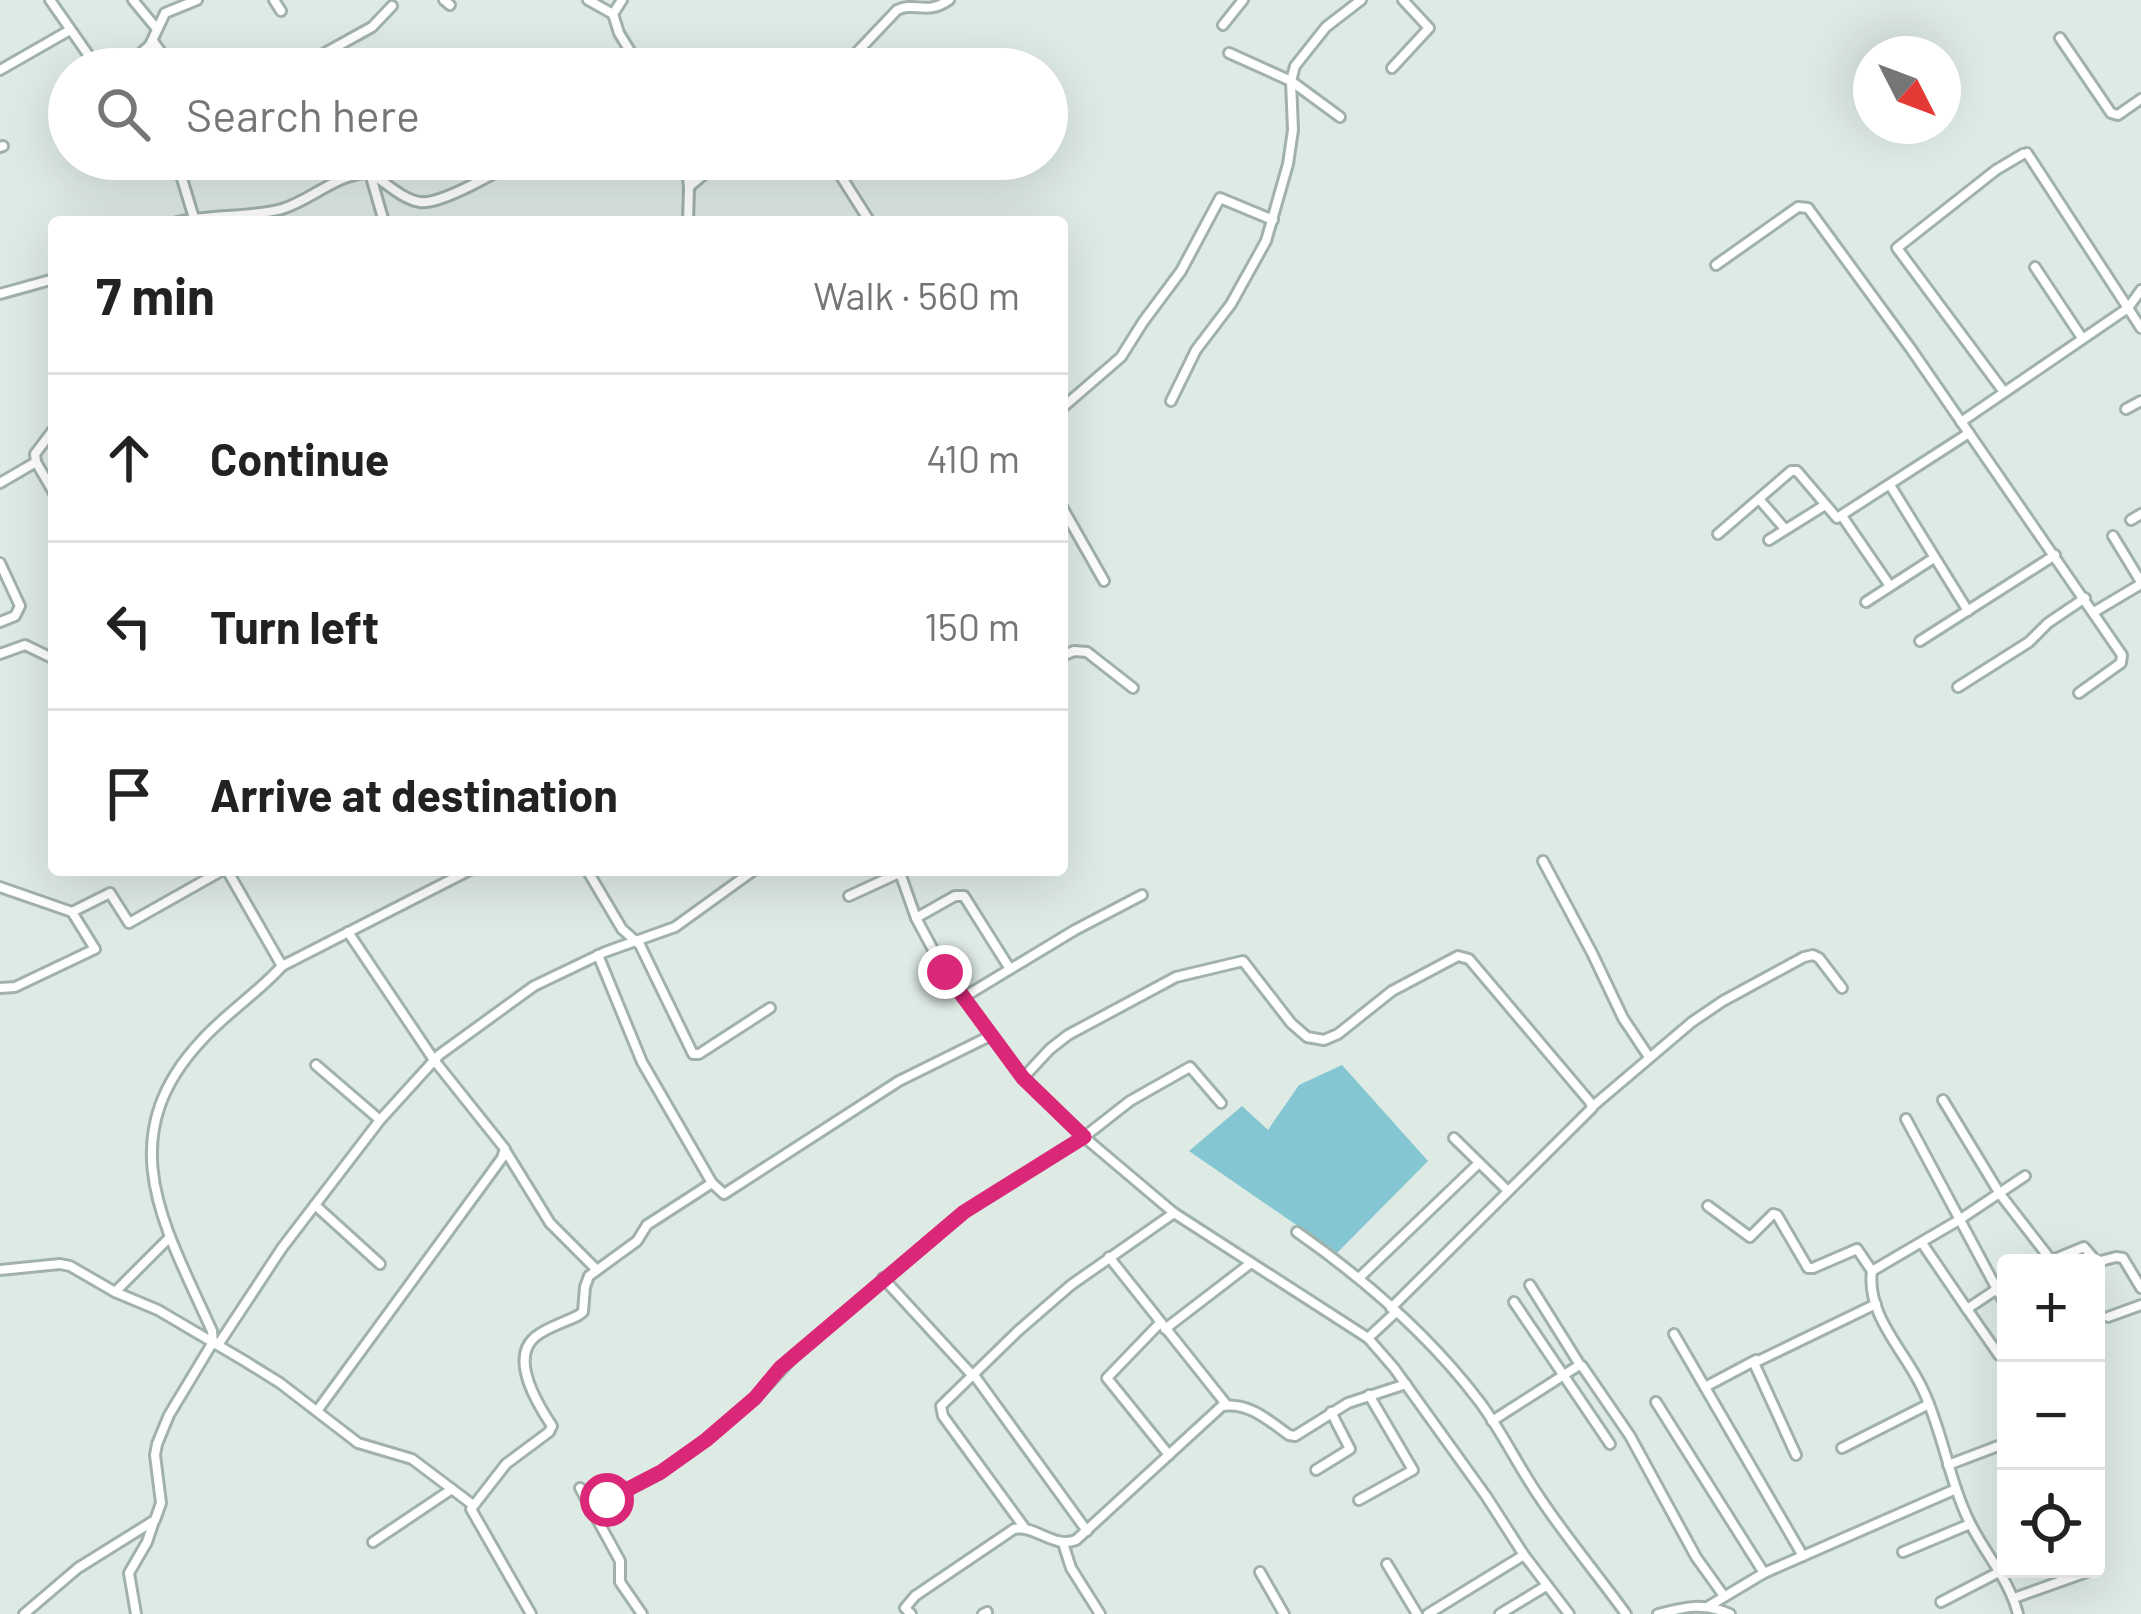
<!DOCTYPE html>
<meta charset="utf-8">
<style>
:root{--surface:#fff;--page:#f6f6f6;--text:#222;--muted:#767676;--line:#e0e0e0}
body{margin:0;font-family:Barlow,sans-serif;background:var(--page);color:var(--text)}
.controls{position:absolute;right:36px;bottom:36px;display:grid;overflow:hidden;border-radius:12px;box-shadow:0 12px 48px #0002}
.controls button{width:108px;height:108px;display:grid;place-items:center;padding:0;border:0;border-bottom:3px solid var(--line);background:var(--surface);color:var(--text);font:60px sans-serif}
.compass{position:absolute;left:1853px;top:36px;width:108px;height:108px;border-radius:50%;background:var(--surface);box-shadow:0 12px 48px #0002;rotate:132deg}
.stop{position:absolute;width:36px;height:36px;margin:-27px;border:9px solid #db2777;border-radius:50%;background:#fff}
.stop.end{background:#db2777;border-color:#fff;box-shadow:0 3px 12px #0008}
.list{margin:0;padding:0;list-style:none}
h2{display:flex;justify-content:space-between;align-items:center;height:156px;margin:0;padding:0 48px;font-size:51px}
h2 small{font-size:39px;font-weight:400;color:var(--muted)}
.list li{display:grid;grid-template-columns:78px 1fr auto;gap:36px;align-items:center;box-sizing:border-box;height:168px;padding:0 48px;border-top:3px solid var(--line)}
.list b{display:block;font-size:45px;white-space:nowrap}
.list em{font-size:39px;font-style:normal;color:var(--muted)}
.icon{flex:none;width:66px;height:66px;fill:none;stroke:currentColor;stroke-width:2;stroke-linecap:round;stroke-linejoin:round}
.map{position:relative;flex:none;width:2141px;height:1614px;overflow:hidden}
.search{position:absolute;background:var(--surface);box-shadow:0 12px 48px #0002;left:48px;top:48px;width:1020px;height:132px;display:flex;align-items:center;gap:30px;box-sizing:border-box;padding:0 42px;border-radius:66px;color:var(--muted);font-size:45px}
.panel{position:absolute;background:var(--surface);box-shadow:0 12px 48px #0002;left:48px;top:216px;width:1020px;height:660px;border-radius:12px}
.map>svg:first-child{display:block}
.water{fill:#84c6d1}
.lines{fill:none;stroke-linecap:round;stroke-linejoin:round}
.street-casing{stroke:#a1b2ab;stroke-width:14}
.street{stroke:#fff;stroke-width:8}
.route{stroke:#db2777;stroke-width:15}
</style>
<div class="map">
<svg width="2141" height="1614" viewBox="0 0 2141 1614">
<rect width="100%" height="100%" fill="#deeae4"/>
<polygon class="water" points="1342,1065 1428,1161 1337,1253 1189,1151 1242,1106 1268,1130 1299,1085"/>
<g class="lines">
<g class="street-casing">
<g id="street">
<polyline points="50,0 94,63 101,67 119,69"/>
<polyline points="133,0 157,29"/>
<polyline points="274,0 281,11"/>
<polyline points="444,0 450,5"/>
<polyline points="588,0 613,14"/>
<polyline points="622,0 613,14 619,33 641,69"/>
<polyline points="1223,25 1243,0"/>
<polyline points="2060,38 2111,113 2118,115 2141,99"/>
<polyline points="153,41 173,69"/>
<polyline points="1229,53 1291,81 1340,117"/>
<polyline points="1392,68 1429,28 1403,0"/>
<polyline points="124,69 150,45 165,13 197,0"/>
<polyline points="296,69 372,27 392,6"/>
<path d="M841,69l56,-59c18,-9 29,6 52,-10"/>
<polyline points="0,70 70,30"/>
<polyline points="0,147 3,146"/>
<polyline points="2027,153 2141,328"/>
<polyline points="176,159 194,218"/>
<polyline points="364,159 367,172"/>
<polyline points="686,159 689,187 688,222"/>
<polyline points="825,159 839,173 870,222"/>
<polyline points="370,173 384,222"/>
<polyline points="689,187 722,159"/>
<path d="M177,222c34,-8 71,-4 105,-13 30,-9 55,-36 88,-36 14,8 33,27 50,29 21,3 79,-31 98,-43"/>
<polyline points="1716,265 1798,207 1808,208 1911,349 2122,655 2121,663 2079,693"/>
<polyline points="2035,267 2082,338"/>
<polyline points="0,294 54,279"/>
<polyline points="2004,392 1897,248 1996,170 2023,154"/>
<polyline points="1171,401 1196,350 1231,304 1266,241 1288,164 1293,130 1291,81 1295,66 1326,27 1361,0"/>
<polyline points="1062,408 1121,357 1143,322 1181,271 1220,198 1273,220"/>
<polyline points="2126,409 2141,401"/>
<polyline points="1961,422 2128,308 2141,290"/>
<polyline points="54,429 35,454 36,462 54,493"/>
<polyline points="0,483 36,462"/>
<polyline points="1890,485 1968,611"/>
<polyline points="1759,499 1785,529"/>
<polyline points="1062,507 1104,581"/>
<polyline points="1842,516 1890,586"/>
<polyline points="2131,520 2141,514"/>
<polyline points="1718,534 1791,471 1797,471 1837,518 1969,433"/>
<polyline points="2113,536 2141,582"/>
<polyline points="1769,540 1825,505"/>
<polyline points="0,563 20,606 15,616 0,622"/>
<polyline points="1866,602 1934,558"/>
<polyline points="2094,612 2141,584"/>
<polyline points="1920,641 2055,555"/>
<polyline points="0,654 25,645 54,659"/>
<polyline points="1062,656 1074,651 1087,652 1133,688"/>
<polyline points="1958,687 2029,642 2048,623 2085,598"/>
<polyline points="1543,861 1592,953 1623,1018 1649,1057"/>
<polyline points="587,870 622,929 640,945 693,1054 699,1054 770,1008"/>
<polyline points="899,870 916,918 945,972 1023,1078 1084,1137 1174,1213 1368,1338 1394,1368 1486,1496 1524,1555 1569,1614"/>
<polyline points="0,887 72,912 110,893 129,923 223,870"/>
<polyline points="849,896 899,873"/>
<polyline points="916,918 955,896 964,896 1010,969"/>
<polyline points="598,955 642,1062 712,1183 724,1194 899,1081 990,1036"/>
<polyline points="282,966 470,870"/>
<polyline points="0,988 15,987 95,949 72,912"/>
<polyline points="964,997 1075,930 1142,895"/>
<polyline points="316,1065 380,1120"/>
<polyline points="1023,1078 1050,1049 1068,1035 1176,977 1243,961 1291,1023 1307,1037 1324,1040 1338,1034 1392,991 1458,956 1469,959 1590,1102 1592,1108 1391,1308"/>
<polyline points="1943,1100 2000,1194 2051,1260"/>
<polyline points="1593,1106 1692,1022 1723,1001 1804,957 1813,955 1819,958 1842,988"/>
<polyline points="1906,1119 2006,1306"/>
<polyline points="1454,1138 1508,1191"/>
<polyline points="505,1150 550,1223 597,1270"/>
<polyline points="315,1205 380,1264"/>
<polyline points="1708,1206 1750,1237 1773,1214 1777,1215 1808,1268 1813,1268 1857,1249 1872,1271"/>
<path d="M1297,1232c67,47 132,103 182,169 22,29 38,63 59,94 27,41 59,79 88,119"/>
<polyline points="1922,1243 1967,1309 2006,1283"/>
<polyline points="1109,1257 1226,1404"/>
<polyline points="2045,1263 2084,1247 2097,1262 2116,1257 2123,1258 2141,1288"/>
<polyline points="0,1270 60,1264 70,1266 115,1292 158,1310 243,1360 280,1383 358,1443 412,1459 473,1505"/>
<polyline points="883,1278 973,1376"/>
<polyline points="1359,1278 1479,1163"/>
<polyline points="1530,1285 1580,1365"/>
<polyline points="115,1292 170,1237"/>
<polyline points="1514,1302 1610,1444"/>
<polyline points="1967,1309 1999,1355"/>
<polyline points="2108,1317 2141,1305"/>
<polyline points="1160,1323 1107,1378 1169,1455"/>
<polyline points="1165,1329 1251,1263"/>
<polyline points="1674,1334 1803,1556"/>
<polyline points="1368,1338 1396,1312"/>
<polyline points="218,1345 282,1248 380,1120 439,1055 534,986 605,952 675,927 754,870"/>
<polyline points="974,1375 1087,1531"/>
<polyline points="1705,1387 1756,1360"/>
<polyline points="1656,1402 1764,1573"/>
<polyline points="317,1411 502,1158 505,1149 434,1060 348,932"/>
<polyline points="1492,1421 1578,1366 1582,1366 1630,1436 1696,1557 1724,1596"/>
<polyline points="1842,1448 1929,1404"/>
<polyline points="1796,1455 1754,1363 1876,1304"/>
<polyline points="1948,1465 2006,1443"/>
<polyline points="1316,1470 1350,1449 1331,1412"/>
<polyline points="580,1488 620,1561 620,1582 642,1614"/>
<polyline points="1359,1500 1413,1470 1369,1395"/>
<polyline points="592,1509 661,1472 706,1440 755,1398 795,1355 964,1212 1084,1137 1130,1101 1190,1067 1221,1103"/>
<polyline points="1024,1527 943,1416 941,1406 1018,1331 1071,1285 1174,1213"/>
<polyline points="373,1542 452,1489"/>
<polyline points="1063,1543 1071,1568 1100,1614"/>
<polyline points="1903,1552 1970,1524"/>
<polyline points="1387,1564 1417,1614"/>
<polyline points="1260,1572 1284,1614"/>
<polyline points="2014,1598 2087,1572"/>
<polyline points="1941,1602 2001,1571"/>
<polyline points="1709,1606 1764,1573 1956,1489"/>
<path d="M24,1614l54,-46 77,-48 6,-17 -6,-48 2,-11 12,-29 44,-73 -1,-11c-46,-103 -103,-191 -11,-290 25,-28 58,-49 81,-75l-55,-96"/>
<polyline points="136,1614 129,1573 147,1542 154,1521"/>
<path d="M531,1614l-60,-105 35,-45 43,-32 3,-6c-14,-21 -43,-67 -17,-89 12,-10 31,-15 44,-22l4,-3 2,-25 4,-11 48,-35 10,-16 65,-42"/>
<path d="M911,1614l-6,-6 10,-12 99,-67c22,-4 40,20 62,11l146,-134c27,-4 46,14 67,29l6,1 53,-33 58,-19"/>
<polyline points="983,1614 987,1612"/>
<polyline points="1428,1614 1524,1555"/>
<polyline points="1500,1614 1546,1586"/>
<path d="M1658,1614c26,-7 46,-12 72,0"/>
<path d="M2018,1614c-9,-35 -32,-59 -48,-91 -21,-42 -27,-91 -47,-133 -17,-38 -57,-74 -51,-119l87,-51 66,-44"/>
</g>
</g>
<use href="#street" class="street"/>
</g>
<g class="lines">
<polyline class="route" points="607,1500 661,1472 706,1440 755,1398 780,1368 964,1212 1084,1137 1023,1078 945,972"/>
</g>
</svg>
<div class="controls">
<button>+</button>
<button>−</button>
<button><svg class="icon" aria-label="locate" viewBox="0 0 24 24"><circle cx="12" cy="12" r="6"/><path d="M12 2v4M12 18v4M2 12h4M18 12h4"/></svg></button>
</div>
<svg class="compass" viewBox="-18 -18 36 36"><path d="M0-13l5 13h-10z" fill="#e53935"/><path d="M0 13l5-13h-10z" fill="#767676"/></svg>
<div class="stop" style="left:607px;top:1500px"></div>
<div class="stop end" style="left:945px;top:972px"></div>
<div class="search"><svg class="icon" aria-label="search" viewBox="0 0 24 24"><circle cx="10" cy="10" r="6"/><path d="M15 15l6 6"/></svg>Search here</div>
<section class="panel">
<h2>7 min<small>Walk · 560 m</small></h2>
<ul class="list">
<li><svg class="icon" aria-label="ahead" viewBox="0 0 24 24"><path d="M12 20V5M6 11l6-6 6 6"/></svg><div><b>Continue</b></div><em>410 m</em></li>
<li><svg class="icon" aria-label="left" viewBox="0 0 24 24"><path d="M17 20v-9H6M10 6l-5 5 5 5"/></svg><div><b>Turn left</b></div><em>150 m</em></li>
<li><svg class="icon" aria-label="arrive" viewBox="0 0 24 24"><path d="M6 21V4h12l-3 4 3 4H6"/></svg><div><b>Arrive at destination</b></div></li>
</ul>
</section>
</div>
